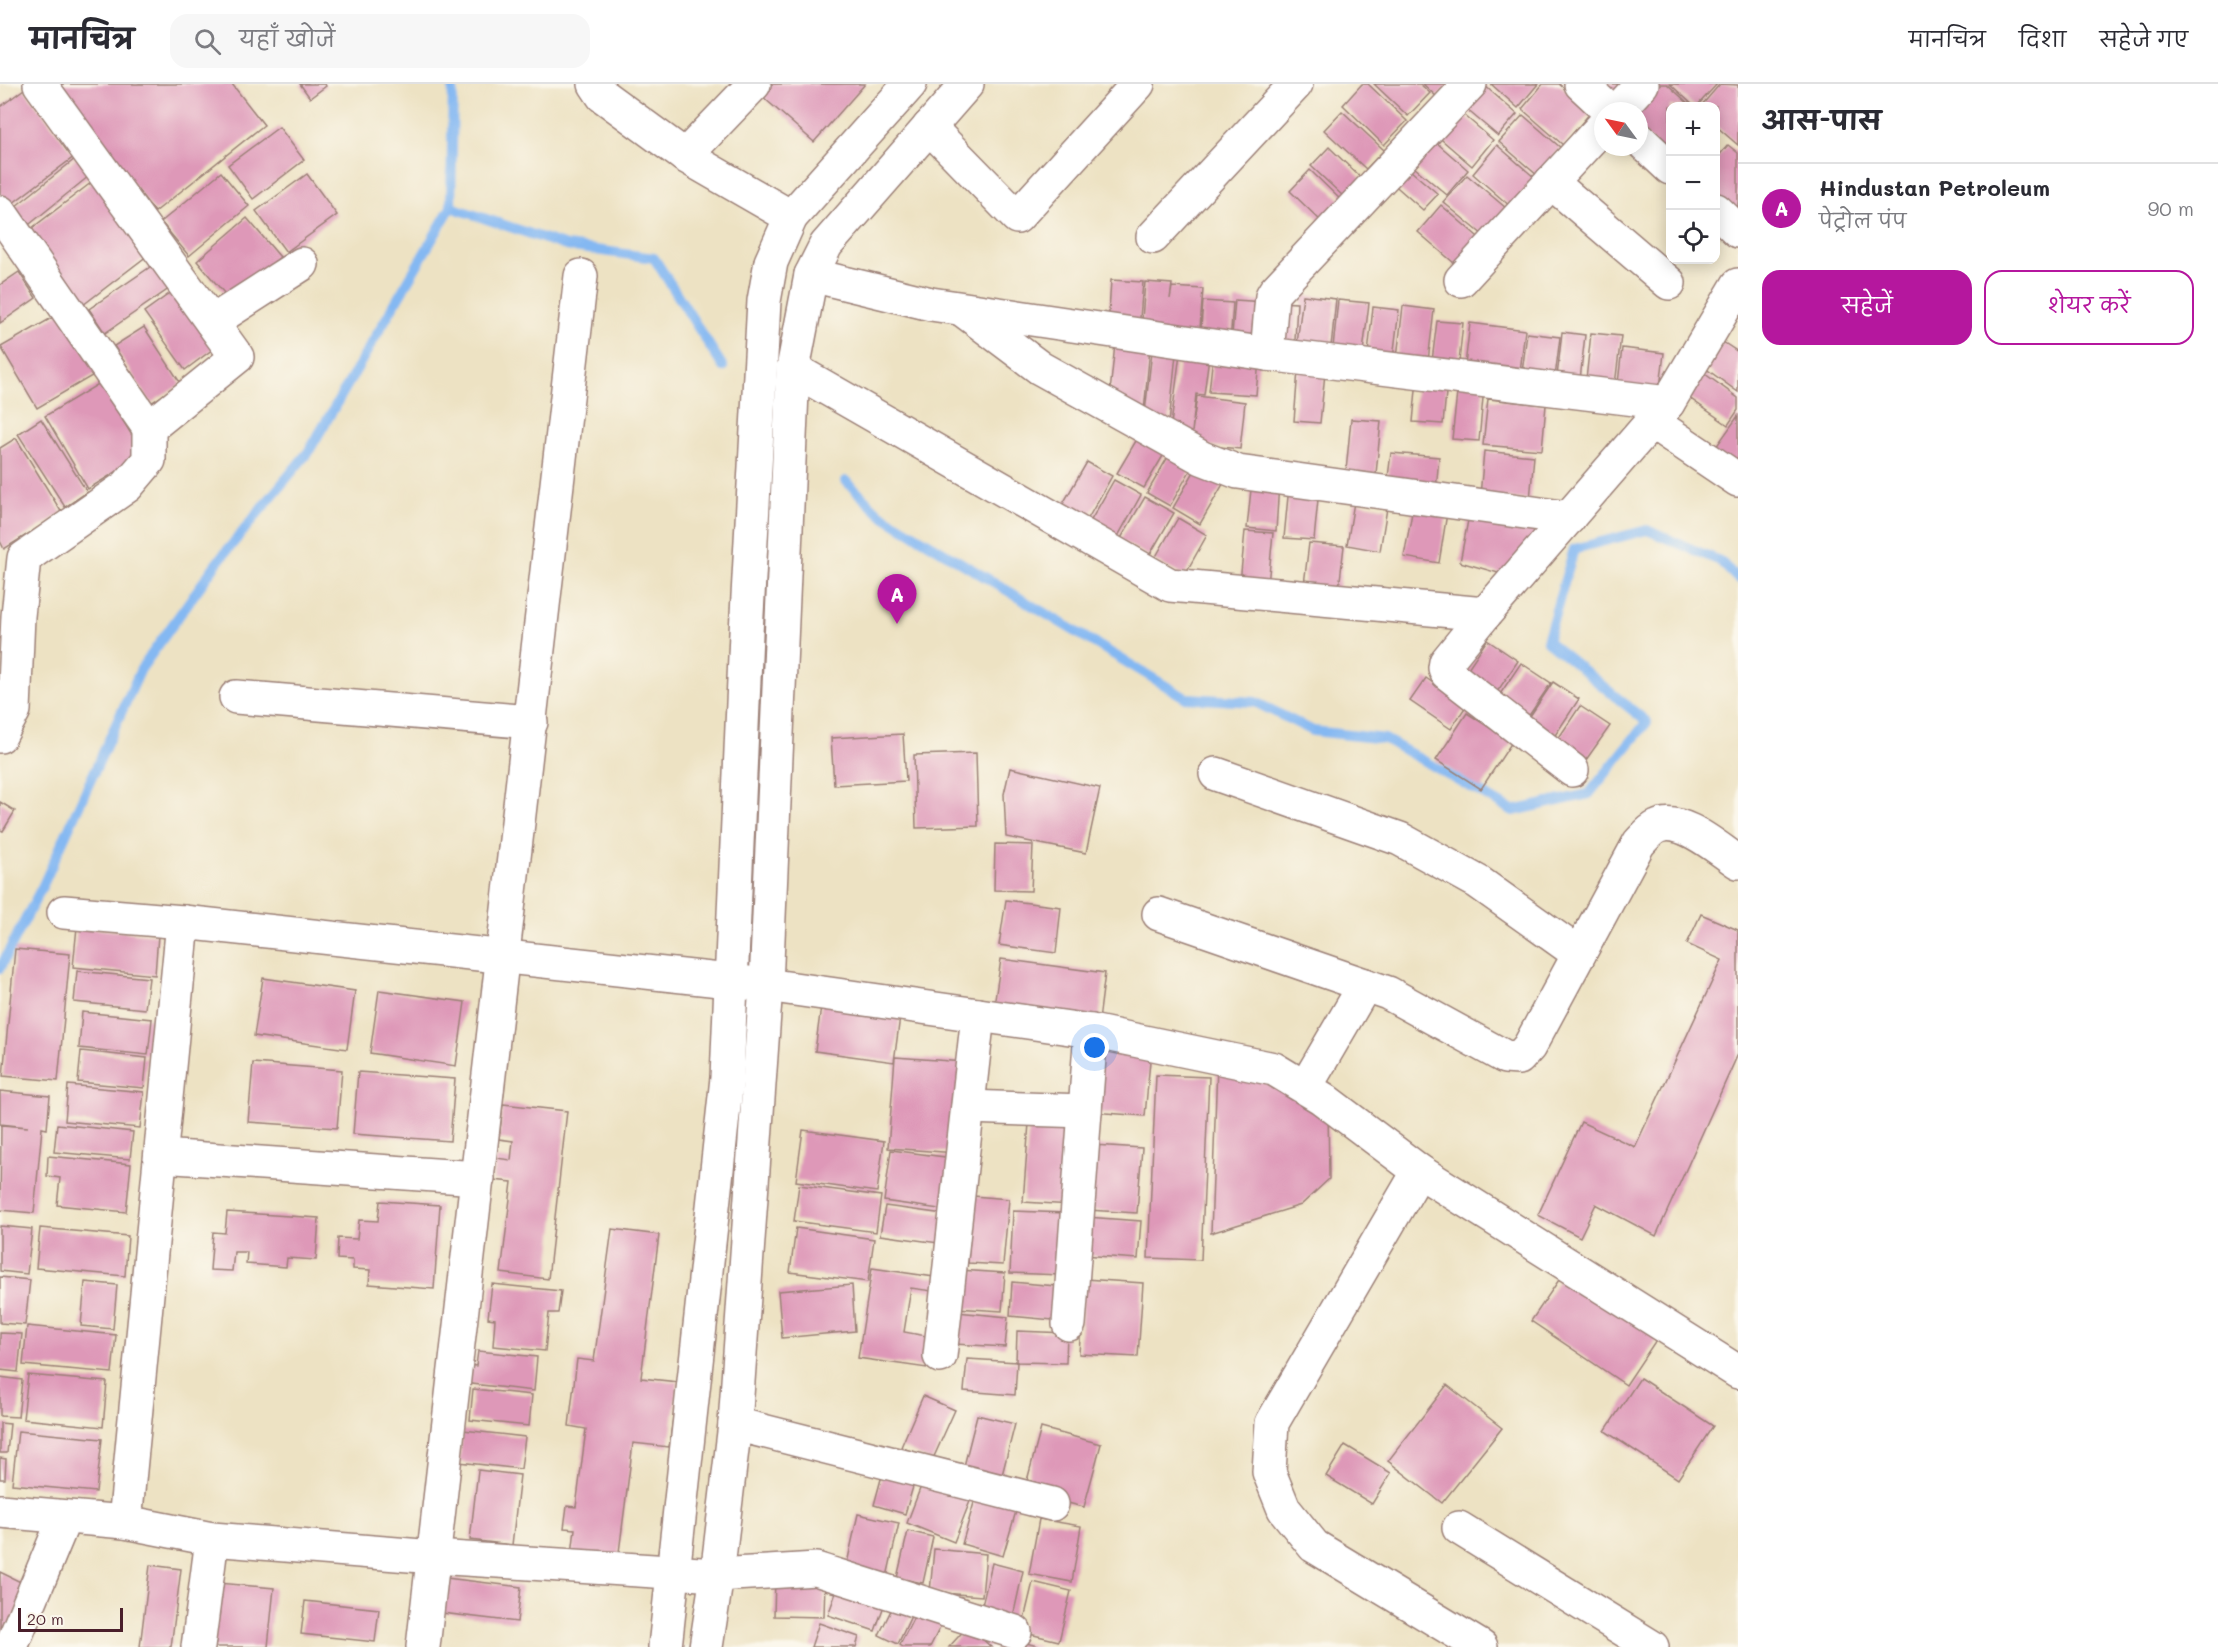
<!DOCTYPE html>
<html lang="hi">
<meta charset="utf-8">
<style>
:root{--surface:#fff;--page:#f7f7f7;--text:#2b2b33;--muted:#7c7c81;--line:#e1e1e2;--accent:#b5179e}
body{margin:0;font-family:Mali,"Playpen Sans Deva",sans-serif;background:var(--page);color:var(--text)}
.controls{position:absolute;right:18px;top:18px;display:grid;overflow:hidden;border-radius:12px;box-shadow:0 3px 15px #0003}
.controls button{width:54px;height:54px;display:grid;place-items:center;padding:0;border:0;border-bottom:2px solid var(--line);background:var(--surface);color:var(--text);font:30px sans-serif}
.compass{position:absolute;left:1594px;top:18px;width:54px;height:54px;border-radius:50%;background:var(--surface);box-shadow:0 3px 15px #0003;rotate:303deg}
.scale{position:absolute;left:18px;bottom:15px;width:105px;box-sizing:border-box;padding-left:6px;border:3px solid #4a1f2b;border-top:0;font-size:16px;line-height:21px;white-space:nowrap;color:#4a1f2b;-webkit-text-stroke:4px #fbf7ec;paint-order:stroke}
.you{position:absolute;left:1095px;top:964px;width:21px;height:21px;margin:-15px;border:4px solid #fff;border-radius:50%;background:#1a73e8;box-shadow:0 0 0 9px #1a73e833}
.badge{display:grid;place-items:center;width:39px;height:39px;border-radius:50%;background:var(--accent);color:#fff;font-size:20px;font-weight:700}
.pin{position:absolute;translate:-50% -50px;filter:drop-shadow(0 2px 3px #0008)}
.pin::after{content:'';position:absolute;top:32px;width:21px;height:18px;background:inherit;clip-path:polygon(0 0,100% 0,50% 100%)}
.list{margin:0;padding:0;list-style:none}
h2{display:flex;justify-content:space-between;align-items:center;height:78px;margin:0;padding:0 24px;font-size:26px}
h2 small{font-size:20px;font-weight:400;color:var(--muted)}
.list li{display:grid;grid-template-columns:39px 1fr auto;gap:18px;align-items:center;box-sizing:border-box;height:90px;padding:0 24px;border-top:2px solid var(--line)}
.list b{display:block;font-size:22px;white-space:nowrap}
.list p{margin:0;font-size:20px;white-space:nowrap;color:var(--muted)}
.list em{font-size:20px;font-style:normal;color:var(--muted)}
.actions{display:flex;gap:12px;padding:18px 24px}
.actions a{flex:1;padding:14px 0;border:2px solid var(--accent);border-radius:18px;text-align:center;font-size:21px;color:var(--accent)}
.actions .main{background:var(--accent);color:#fff}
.icon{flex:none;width:33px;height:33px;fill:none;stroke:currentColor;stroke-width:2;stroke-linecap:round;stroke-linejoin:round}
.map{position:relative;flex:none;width:1738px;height:1563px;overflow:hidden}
header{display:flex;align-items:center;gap:36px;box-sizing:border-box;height:84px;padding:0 30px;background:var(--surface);border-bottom:2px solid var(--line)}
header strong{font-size:28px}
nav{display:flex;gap:33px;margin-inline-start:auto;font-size:21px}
.search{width:420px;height:54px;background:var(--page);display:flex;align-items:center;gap:15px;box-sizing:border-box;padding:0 21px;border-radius:18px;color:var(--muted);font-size:22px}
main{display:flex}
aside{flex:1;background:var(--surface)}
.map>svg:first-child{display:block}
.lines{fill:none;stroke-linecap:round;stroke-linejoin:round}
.stream{stroke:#84b8f2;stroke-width:10}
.building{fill:#de98b8}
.minor-casing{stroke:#9c8077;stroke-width:36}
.major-casing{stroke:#9c8077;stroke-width:36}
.minor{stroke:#fff;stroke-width:33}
.major{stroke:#fff;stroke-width:33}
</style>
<header>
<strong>मानचित्र</strong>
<div class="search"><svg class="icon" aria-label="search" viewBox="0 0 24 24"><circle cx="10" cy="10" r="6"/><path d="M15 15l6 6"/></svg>यहाँ खोजें</div>
<nav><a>मानचित्र</a><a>दिशा</a><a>सहेजे गए</a></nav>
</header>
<main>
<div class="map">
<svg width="1738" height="1563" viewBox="0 0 1738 1563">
<rect width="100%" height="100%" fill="#fbf7ec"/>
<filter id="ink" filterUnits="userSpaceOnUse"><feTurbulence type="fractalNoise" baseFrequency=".0167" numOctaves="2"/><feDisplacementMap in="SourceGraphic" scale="12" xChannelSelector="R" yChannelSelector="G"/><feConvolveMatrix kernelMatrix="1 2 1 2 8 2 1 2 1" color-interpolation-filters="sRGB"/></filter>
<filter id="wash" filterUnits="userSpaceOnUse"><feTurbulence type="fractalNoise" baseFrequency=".008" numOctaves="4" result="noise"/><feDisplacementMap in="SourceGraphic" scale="24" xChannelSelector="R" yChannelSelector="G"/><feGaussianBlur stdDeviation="1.35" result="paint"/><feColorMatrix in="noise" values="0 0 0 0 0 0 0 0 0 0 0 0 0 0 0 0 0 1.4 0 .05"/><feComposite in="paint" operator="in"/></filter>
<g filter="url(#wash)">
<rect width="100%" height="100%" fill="#ede2c3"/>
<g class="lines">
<g class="stream">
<polyline points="451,123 566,162 654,174 723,283"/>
<polyline points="846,397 880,430 1186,614 1255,618 1313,647 1385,655 1513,727 1589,710 1647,638 1547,557 1574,465 1647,446 1720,477 1738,495"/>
<polyline points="0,884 43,801 141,585 216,480 309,367 451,123 453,0"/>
</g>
</g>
<g id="blocks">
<g class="building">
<polygon points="54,0 232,0 264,41 155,128"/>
<polygon points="300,0 325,0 326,2 310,14"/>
<polygon points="761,0 865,0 814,58 755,6"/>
<polygon points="1362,0 1368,0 1407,37 1384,61 1343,21"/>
<polygon points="1374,0 1420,0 1430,9 1408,32"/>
<polygon points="1423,0 1449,0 1437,13"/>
<polygon points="1491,0 1538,0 1518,24"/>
<polygon points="1543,0 1559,0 1591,28 1563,61 1522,25"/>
<polygon points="1595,0 1628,0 1612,17"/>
<polygon points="1659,0 1667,0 1691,22 1670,22 1670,61 1663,69 1639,45 1639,27 1633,27"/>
<polygon points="1670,0 1717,0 1697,22 1694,22"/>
<polygon points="1720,0 1738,1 1738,61 1716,42 1716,22 1701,22"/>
<polygon points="1484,1 1517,30 1498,52 1465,24"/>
<polygon points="24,5 75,72 9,122 0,110 0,23"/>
<polygon points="1457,25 1493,56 1472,82 1435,50"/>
<polygon points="1342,27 1384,66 1366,85 1324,46"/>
<polygon points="1523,31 1561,64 1538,92 1499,58"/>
<polygon points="279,43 304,76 253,115 228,81"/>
<polygon points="1430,53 1468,86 1447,111 1408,78"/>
<polygon points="1497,61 1535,94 1511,123 1473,90"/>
<polygon points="1728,61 1738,69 1738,132 1716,112 1716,75"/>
<polygon points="1329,63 1362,95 1344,113 1311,82"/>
<polygon points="80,71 94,88 25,144 11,126"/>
<polygon points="1404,81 1438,110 1423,126 1390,97"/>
<polygon points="1310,86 1345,120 1325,141 1290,107"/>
<polygon points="221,88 249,122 189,172 161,138"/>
<polygon points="307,90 337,131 286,168 256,127"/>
<polygon points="1467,91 1506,124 1483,151 1443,118"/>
<polygon points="96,95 152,168 83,221 27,148"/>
<polygon points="1441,121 1484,158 1461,185 1418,148"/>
<polygon points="247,134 280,173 230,216 197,177"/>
<polygon points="156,179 173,202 105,249 89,225"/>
<polygon points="19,188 36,214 0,239 0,201"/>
<polygon points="1111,196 1143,198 1139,246 1108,244"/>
<polygon points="1145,198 1172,200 1170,215 1172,203 1203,205 1199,257 1141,248"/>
<polygon points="176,205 217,262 185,286 144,228"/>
<polygon points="1303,211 1336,215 1330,272 1296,268"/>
<polygon points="1235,216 1265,218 1262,265 1231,263"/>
<polygon points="1338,216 1369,219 1362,276 1332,273"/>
<polygon points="1203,217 1233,219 1230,259 1200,257"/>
<polygon points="1278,218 1297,219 1295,257 1275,255"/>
<polygon points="1403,222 1434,226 1427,286 1396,282"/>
<polygon points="1373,223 1399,226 1392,282 1367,279"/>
<polygon points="62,228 97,289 37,324 1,263"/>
<polygon points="1437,237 1463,239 1458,288 1431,285"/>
<polygon points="1470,239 1525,246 1519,296 1464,290"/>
<polygon points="144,243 181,300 151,319 114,262"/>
<polygon points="1562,248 1585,251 1579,305 1556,302"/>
<polygon points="1527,249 1560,253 1554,301 1521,297"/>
<polygon points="1591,249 1621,252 1614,309 1585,305"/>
<polygon points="1723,258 1738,268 1738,308 1705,284"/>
<polygon points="1115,260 1150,264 1143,338 1109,318"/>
<polygon points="1622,264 1664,269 1659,313 1617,308"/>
<polygon points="1152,267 1176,270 1169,340 1144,337"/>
<polygon points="1180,269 1209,272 1204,311 1196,310 1192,348 1197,312 1245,318 1240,365 1191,360 1170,349"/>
<polygon points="1213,271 1259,275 1256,311 1209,308"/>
<polygon points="1298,286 1325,289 1320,339 1294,337"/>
<polygon points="1705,290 1738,314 1738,326 1728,341 1688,313"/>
<polygon points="1417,295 1447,298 1443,340 1413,338"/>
<polygon points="100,299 144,371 88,405 45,332"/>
<polygon points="1458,300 1484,303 1479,357 1452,355"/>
<polygon points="1488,315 1546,321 1542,366 1483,361"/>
<polygon points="1738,332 1738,389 1711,370"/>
<polygon points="41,335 87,408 65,423 18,350"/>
<polygon points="1351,335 1381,337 1376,390 1346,387"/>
<polygon points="1143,345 1170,360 1144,404 1117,389"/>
<polygon points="16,354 62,429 4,465 0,457 0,364"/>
<polygon points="1173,364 1195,378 1170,422 1147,409"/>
<polygon points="1484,367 1534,372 1530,416 1480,412"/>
<polygon points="1391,369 1439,373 1436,406 1387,401"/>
<polygon points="1087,378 1112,392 1086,438 1061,423"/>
<polygon points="1199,379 1226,395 1200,440 1173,424"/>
<polygon points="1114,396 1141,411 1117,454 1090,438"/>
<polygon points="1252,396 1279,399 1276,447 1247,444"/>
<polygon points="1289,402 1319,405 1314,456 1284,454"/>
<polygon points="1145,413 1174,429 1149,472 1120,456"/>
<polygon points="1354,418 1387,424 1380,467 1347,461"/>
<polygon points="1413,423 1447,429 1439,479 1404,473"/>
<polygon points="1469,431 1544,441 1505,491 1460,478"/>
<polygon points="1178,434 1207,451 1184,492 1154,476"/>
<polygon points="1245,447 1273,449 1268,501 1240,499"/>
<polygon points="1309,459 1344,462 1338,513 1303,509"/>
<polygon points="1487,556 1518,577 1493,614 1462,593"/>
<polygon points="1521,579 1551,599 1526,636 1496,616"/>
<polygon points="1426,594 1466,622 1451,645 1410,617"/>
<polygon points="1553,598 1579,615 1550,659 1524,641"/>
<polygon points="1580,622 1610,642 1581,683 1552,664"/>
<polygon points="1467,629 1512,658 1481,705 1436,676"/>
<polygon points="903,650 906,697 834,701 831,654"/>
<polygon points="976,669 978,742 916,744 914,671"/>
<polygon points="1010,684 1100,704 1086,769 1006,753 1004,710"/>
<polygon points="0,718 15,727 3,747 0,746"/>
<polygon points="995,760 1033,761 1031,807 994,806"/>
<polygon points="1006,816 1061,823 1056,869 999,861"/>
<polygon points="1701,830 1738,846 1738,970 1656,1152 1596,1120 1580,1153 1538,1131 1581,1038 1635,1063 1722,876 1687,860"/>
<polygon points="77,843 158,851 155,891 73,883"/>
<polygon points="15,865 70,870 58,997 3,992"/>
<polygon points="1001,875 1105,889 1098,944 993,929"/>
<polygon points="77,887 149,894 145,925 74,918"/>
<polygon points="263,894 355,907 347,965 254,952"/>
<polygon points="379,906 465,918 456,982 370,969"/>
<polygon points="822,915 901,925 894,978 815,967"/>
<polygon points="82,928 152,935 148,971 79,964"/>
<polygon points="1099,962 1151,966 1145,1032 1093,1028"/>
<polygon points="81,967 147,974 144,1004 78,998"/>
<polygon points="895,973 964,978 957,1069 888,1064"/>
<polygon points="253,979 342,986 337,1044 248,1038"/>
<polygon points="1217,981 1328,1022 1329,1095 1301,1121 1211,1149"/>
<polygon points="358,988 455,995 450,1057 353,1050"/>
<polygon points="1156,991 1209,993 1201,1176 1148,1174"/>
<polygon points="68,1001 144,1008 140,1044 65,1037"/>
<polygon points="0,1007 50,1012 47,1045 42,1044 34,1129 0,1126 1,1041 28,1043 0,1040"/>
<polygon points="503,1020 567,1027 548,1195 501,1189 512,1098 493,1096 496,1074 511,1076 513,1057 499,1055"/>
<polygon points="1029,1039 1078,1042 1072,1121 1023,1118"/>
<polygon points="57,1040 133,1048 130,1075 54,1068"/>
<polygon points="803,1046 884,1057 877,1108 796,1097"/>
<polygon points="1093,1061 1142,1064 1137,1129 1088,1126"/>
<polygon points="891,1066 960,1075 953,1127 884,1117"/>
<polygon points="48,1072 131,1080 126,1128 57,1121 60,1094 47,1092"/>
<polygon points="799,1101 881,1112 876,1148 794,1137"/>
<polygon points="973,1112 1009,1115 1003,1181 968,1179"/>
<polygon points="380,1117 440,1121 434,1205 369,1200 370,1186 353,1185 353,1176 337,1175 338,1154 357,1155 359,1136 378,1137"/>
<polygon points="885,1122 951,1131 946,1160 880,1151"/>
<polygon points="1013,1127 1065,1129 1062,1191 1010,1189"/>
<polygon points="227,1128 319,1134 316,1176 287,1174 286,1183 246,1180 247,1168 234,1168 232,1187 210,1186 213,1148 225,1149"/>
<polygon points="1086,1133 1141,1137 1138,1175 1083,1171"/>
<polygon points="0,1142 32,1145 27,1190 0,1187"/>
<polygon points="40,1144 128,1152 125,1192 36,1184"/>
<polygon points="796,1144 874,1155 868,1198 790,1188"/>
<polygon points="612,1145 659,1151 641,1294 678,1298 669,1363 633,1359 618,1476 572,1470 575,1445 564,1444 567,1422 576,1423 586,1345 569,1342 577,1275 594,1277"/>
<polygon points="872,1184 941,1194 939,1208 911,1204 904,1248 932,1253 927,1284 858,1274"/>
<polygon points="959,1186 1005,1189 1002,1227 956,1224"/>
<polygon points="1565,1187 1660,1250 1626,1301 1531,1237"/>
<polygon points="0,1193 30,1196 25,1241 0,1239"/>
<polygon points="1084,1195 1143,1199 1138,1273 1079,1270"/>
<polygon points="85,1198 117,1201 113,1245 81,1242"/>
<polygon points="1012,1198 1067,1203 1064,1237 1010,1232"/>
<polygon points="492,1200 561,1207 558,1229 549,1229 545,1267 493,1262 495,1235 488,1234"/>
<polygon points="852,1201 855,1247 782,1254 778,1207"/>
<polygon points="957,1228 1008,1233 1005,1263 955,1260"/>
<polygon points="27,1242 116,1251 112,1289 23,1281"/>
<polygon points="1017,1247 1067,1249 1066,1279 1016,1278"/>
<polygon points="0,1249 22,1250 18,1288 0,1286"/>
<polygon points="478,1267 537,1273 534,1307 463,1299 465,1281 476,1282"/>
<polygon points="967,1275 1017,1278 1015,1311 964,1307"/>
<polygon points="28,1291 107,1298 103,1343 23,1335"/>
<polygon points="0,1293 22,1296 18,1333 0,1332"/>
<polygon points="1640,1294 1713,1342 1678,1395 1605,1347"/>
<polygon points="1447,1301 1502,1344 1442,1419 1388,1377"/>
<polygon points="473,1305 532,1311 529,1342 470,1336"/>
<polygon points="923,1312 955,1326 932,1377 901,1363"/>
<polygon points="977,1331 1015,1340 1001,1395 963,1386"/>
<polygon points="0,1339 10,1340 7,1369 0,1369"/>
<polygon points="1041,1344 1101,1360 1084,1423 1024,1408"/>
<polygon points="463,1346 525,1353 521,1385 459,1378"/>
<polygon points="18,1347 102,1355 96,1408 12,1400"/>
<polygon points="1345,1361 1391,1389 1372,1420 1326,1392"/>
<polygon points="0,1374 6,1375 5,1395 0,1395"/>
<polygon points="885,1380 917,1389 905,1430 874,1421"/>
<polygon points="478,1386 520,1391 512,1461 470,1456"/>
<polygon points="926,1389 974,1407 954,1458 907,1439"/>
<polygon points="978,1405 1019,1417 1003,1472 962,1460"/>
<polygon points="858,1430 899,1439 887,1493 846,1484"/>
<polygon points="1039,1435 1081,1442 1072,1498 1029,1490"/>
<polygon points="908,1447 933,1453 923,1499 897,1494"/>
<polygon points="934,1465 986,1470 982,1512 930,1508"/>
<polygon points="992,1479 1023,1487 1011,1542 979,1534"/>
<polygon points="150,1481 181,1485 171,1563 140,1563"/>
<polygon points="0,1488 29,1502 0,1560"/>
<polygon points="446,1494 521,1503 517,1538 442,1529"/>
<polygon points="775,1494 825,1495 824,1533 774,1532"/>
<polygon points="1033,1498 1071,1507 1059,1557 1021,1548"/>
<polygon points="218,1499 274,1504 268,1563 212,1563"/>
<polygon points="839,1500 886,1516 875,1547 828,1531"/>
<polygon points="898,1512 916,1521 898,1560 879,1551"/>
<polygon points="305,1517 379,1525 375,1558 301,1550"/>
<polygon points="920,1521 945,1533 930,1563 903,1563 900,1561"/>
<polygon points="819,1539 859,1553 856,1563 811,1563"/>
<polygon points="968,1542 991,1563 949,1563"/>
<polygon points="1010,1555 1038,1562 1038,1563 1007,1563"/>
</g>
</g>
</g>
<g filter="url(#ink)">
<use href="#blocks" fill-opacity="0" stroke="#9c8077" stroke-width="1.5"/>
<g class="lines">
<g class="minor-casing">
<g id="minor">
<polyline points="595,0 603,12 685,72 791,133"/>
<polyline points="1581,0 1610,27"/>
<polyline points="1617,27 1642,0"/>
<polyline points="929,43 1017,133 1138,0"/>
<polyline points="1639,55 1670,84"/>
<polyline points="685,72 754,0"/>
<polyline points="1551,98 1669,199"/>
<polyline points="1716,126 1738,147"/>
<polyline points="0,128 149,344"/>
<polyline points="1153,153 1296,0"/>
<polyline points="811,191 931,220 1267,270 1668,319"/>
<polyline points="1461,196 1603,42"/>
<polyline points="963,226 1040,284 1202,374 1238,388 1569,434"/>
<polyline points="212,238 302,180"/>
<polyline points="1267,270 1272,212 1275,207 1470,0"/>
<polyline points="793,285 1170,501 1485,530"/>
<polyline points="1652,338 1738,396"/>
<polyline points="236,613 531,638"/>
<polyline points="0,652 14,626 18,532 24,474 127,402 149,376 149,344 237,273 40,0"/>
<polyline points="1572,686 1447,589 1445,584 1446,578 1485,530 1668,319 1738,201"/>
<polyline points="1216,690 1400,755 1478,798 1579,870"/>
<polyline points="64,828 183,838 766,901 1091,947 1274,985 1322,1014 1419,1087 1738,1288"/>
<path d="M1159,830l229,79 117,64 14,1 10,-11 110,-204c5,-5 11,-13 18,-16 24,-12 61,22 81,35"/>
<polyline points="1306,1002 1365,901"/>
<polyline points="968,1023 1085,1027"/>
<polyline points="161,1072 478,1094"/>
<polyline points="1419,1087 1272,1339 1269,1388 1284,1425 1314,1462 1481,1563"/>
<polyline points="1069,1240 1091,947"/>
<polyline points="940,1272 978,931"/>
<polyline points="735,1340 1052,1420"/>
<polyline points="0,1427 125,1438 212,1455 434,1473 717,1491 816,1485 1015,1548"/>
<polyline points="125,1438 183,838"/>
<polyline points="1459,1444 1652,1563"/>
<polyline points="11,1563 65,1433"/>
<polyline points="198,1563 212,1455"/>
<polyline points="423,1563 581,192"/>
</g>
</g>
<g class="major-casing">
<g id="major">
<polyline points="665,1563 727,994 746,549 764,217 771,178 791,133 910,0"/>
<polyline points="706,1563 717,1491 735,1340 766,901 793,285 811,191 826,161 967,0"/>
</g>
</g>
<use href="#minor" class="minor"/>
<use href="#major" class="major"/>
</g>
</g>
</svg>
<div class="controls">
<button>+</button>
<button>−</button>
<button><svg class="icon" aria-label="locate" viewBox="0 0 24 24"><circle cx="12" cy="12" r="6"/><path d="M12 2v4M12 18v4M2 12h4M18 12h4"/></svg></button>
</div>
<svg class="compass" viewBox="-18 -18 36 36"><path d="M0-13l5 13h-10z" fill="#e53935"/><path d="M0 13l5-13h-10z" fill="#7c7c81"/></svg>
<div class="scale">20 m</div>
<div class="you"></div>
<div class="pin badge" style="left:897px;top:540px">A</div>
</div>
<aside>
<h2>आस-पास<small></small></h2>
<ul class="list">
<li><span class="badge">A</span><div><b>Hindustan Petroleum</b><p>पेट्रोल पंप</p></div><em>90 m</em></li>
</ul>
<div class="actions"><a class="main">सहेजें</a><a>शेयर करें</a></div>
</aside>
</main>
